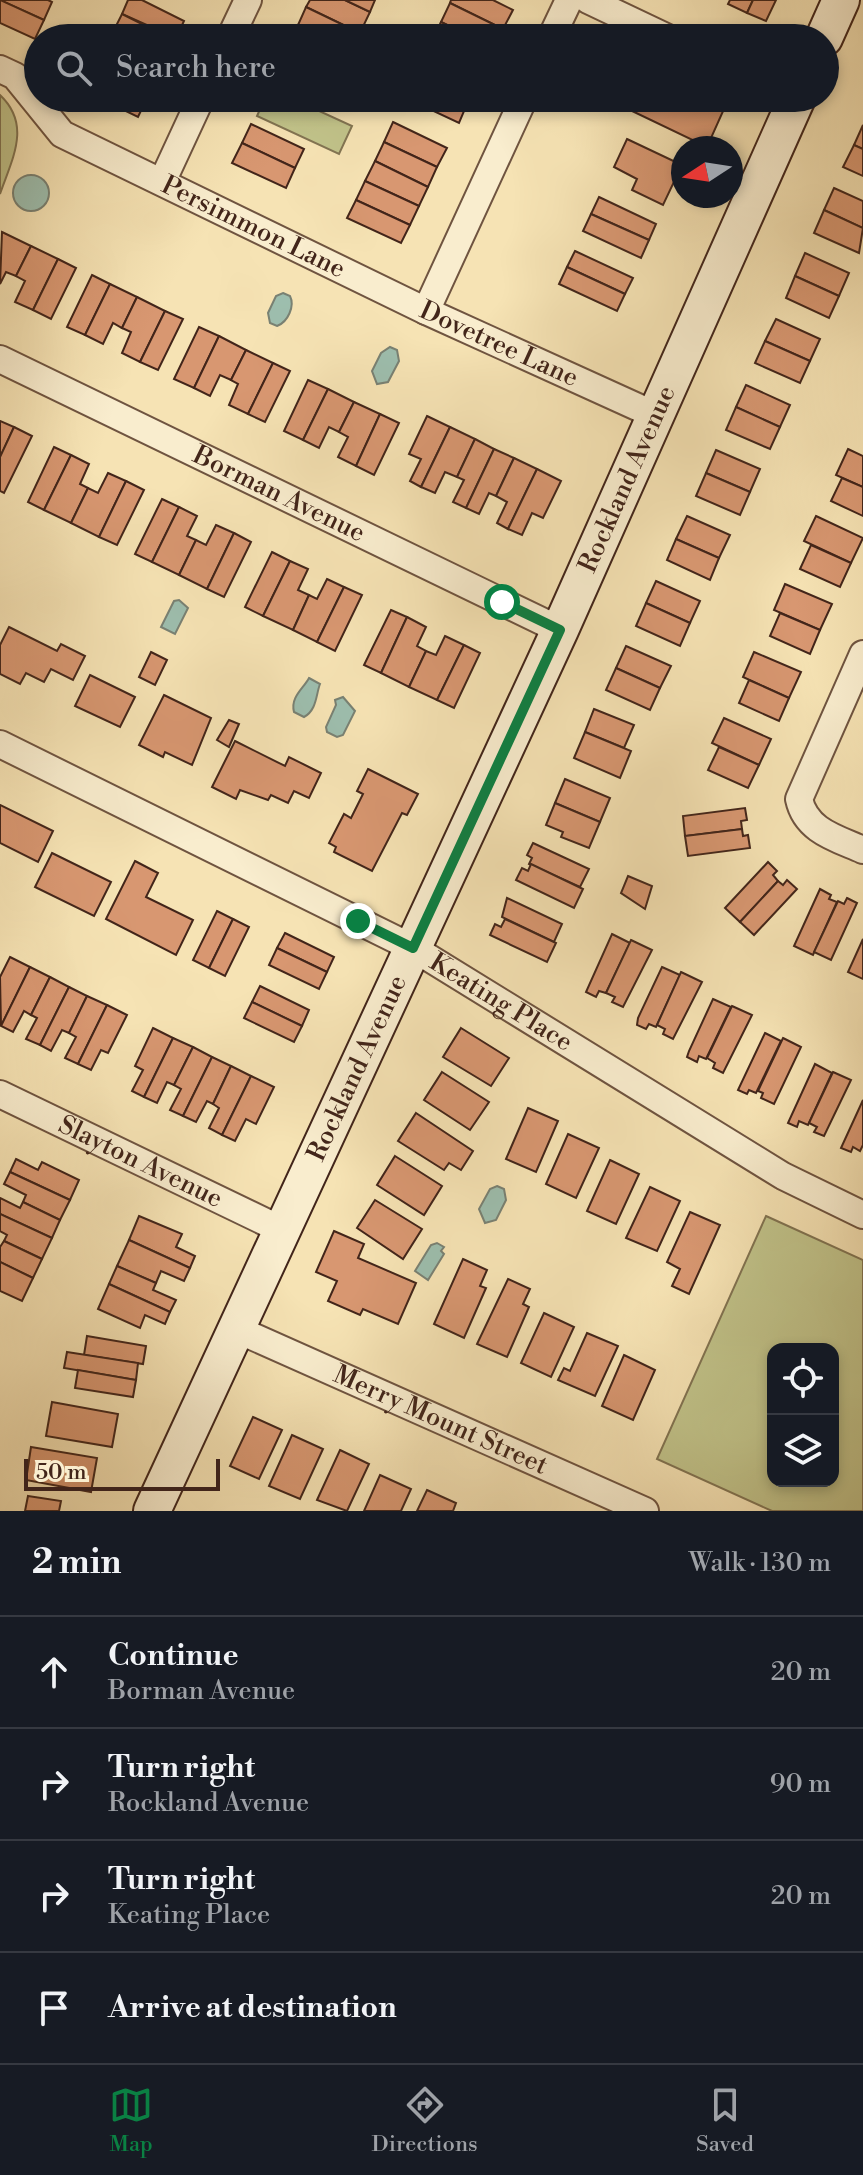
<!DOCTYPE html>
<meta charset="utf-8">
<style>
:root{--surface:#171b24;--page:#20242c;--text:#f1f3f6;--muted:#9ea1a6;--line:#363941;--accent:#0b8043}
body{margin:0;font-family:"Libre Bodoni",serif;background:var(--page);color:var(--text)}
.controls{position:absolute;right:24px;bottom:24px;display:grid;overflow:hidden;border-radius:16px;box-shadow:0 4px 12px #0003}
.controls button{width:72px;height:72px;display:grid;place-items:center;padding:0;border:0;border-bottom:2px solid var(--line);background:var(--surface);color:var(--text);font:40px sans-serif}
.compass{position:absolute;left:671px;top:136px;width:72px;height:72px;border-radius:50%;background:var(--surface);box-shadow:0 4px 12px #0003;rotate:258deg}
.scale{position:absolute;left:24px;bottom:20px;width:196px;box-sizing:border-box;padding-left:8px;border:4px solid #42251a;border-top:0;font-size:22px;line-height:28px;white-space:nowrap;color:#42251a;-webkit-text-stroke:6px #f9edce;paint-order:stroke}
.stop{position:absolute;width:24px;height:24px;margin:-18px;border:6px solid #0b8043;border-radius:50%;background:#fff}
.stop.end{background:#0b8043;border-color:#fff;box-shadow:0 2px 8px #0008}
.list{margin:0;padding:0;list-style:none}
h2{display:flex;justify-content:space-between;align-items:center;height:104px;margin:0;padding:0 32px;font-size:34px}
h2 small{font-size:26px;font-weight:400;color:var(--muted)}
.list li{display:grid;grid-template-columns:52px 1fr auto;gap:24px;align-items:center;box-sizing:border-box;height:112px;padding:0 32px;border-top:2px solid var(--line)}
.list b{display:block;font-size:30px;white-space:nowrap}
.list p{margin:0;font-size:26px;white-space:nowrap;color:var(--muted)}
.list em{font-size:26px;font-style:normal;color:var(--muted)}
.icon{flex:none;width:44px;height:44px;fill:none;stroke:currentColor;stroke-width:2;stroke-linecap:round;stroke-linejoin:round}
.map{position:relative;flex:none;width:863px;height:1511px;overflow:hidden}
.search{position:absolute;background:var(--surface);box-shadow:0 4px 12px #0003;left:24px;right:24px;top:24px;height:88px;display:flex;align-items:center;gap:20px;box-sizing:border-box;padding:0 28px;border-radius:44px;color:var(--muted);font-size:30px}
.sheet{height:552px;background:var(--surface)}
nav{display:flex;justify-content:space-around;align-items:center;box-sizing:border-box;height:112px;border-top:2px solid var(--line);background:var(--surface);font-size:22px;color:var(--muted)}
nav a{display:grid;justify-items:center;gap:4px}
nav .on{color:var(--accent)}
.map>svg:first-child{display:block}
.green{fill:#c1c38a;stroke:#827452;stroke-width:2;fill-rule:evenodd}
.water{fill:#9dbeae;stroke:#798173;stroke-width:2}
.building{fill:#d89771;stroke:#42251a;stroke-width:2}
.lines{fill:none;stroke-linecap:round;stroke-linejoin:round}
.street-casing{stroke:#6f5440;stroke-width:30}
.secondary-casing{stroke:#42251a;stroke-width:40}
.street{stroke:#f9edce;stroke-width:26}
.secondary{stroke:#f9edce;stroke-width:36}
.route{stroke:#0b8043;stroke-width:10}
.labels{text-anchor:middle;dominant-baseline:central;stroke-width:6;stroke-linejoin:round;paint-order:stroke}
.street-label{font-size:26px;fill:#42251a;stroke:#f9edce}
</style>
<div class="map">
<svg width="863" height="1511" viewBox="0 0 863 1511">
<rect width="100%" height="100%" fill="#f6e3b4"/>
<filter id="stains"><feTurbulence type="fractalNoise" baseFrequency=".0025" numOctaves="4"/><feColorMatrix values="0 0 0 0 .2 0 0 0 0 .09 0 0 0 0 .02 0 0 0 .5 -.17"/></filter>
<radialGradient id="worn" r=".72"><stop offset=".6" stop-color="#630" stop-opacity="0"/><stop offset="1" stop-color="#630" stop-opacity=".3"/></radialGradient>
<g class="green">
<path d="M0,95c32,30 12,64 0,99z"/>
<polygon points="265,98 291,98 352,126 339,154 257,116"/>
<path d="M766,1216l97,44v251h-91l-115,-52zM773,1349h60v132h-60z"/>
</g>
<g class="water">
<circle cx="31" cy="193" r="18"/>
<path d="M283,293l7,3c5,10 -2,26 -13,30l-7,-3 -2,-10 8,-17z"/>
<polygon points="390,347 397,350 399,361 388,382 377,384 372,371 381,353"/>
<polygon points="179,600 188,608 175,634 161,627 174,601"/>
<path d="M309,678l11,6c-4,10 -3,26 -16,33l-10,-5c-4,-15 10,-24 15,-34z"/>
<polygon points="343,697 355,711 343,735 337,737 327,732 326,727 336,705 335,700"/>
<polygon points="497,1186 504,1189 506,1200 496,1220 485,1223 479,1209 490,1189"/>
<polygon points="437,1243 444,1247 441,1251 444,1254 428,1280 415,1271 431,1245"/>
</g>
<g class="building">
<polygon points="0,0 48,0 52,2 44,20"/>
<polygon points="0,0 44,20 35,39 0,23"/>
<polygon points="128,0 142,0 184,21 176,38 122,14"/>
<polygon points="310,0 345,0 370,12 360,33 306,7"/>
<polygon points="345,0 375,0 370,12"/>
<polygon points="451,0 493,0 513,10 503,29 450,3"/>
<polygon points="730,0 753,0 747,13 728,4"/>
<polygon points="753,0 776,0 766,21 747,13"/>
<polygon points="450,3 503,29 499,38 474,38 441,22"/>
<polygon points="306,7 360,33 357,38 324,38 298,25"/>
<polygon points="122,14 170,38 121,38 112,34"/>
<polygon points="441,22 474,38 433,38"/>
<polygon points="298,25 324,38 292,38"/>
<polygon points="99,98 147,98 138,117"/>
<polygon points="406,98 455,98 467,104 459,123"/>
<polygon points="605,98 701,98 724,109 707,147"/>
<polygon points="393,122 447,148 437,167 384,142"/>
<polygon points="251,124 304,149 295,168 242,143"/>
<polygon points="863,125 863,149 854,145"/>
<polygon points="627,139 682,165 663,205 632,190 637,179 614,167"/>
<polygon points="384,142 437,167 428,187 375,161"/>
<polygon points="242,143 295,168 286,188 232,163"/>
<polygon points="854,145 863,149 863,176 843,167"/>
<polygon points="375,161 428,187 419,206 365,181"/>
<polygon points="365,181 419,206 410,225 356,200"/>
<polygon points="834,188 863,201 863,228 824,210"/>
<polygon points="599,197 656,224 649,240 591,214"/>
<polygon points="356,200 410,225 401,243 347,218"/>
<polygon points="824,210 863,228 859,253 814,233"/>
<polygon points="591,214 649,240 641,258 583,231"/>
<polygon points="2,232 31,246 16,276 6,272 0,284"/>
<polygon points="31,246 58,259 33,310 15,302 25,281 16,276"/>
<polygon points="575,251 633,278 625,294 567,267"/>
<polygon points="805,253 849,273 839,296 795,276"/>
<polygon points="58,259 76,268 51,319 33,310"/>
<polygon points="567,267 625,294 617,311 559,284"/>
<polygon points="92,275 110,284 85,335 67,327"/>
<polygon points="795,276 839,296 829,318 786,298"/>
<polygon points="110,284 137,297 122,328 113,323 103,344 85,335"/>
<polygon points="137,297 165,311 140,362 122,353 131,332 122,328"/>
<polygon points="165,311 183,319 158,370 140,362"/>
<polygon points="776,319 820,339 810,361 765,341"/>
<polygon points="199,327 219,336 194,388 174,379"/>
<polygon points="219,336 246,350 231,380 220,375 210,396 194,388"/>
<polygon points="765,341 810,361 800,383 755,363"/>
<polygon points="246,350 273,363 248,414 229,405 238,384 231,380"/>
<polygon points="273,363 290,371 265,422 248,414"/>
<polygon points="308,380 328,389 303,440 284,431"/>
<polygon points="746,385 790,405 780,427 736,407"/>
<polygon points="328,389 354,402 339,432 329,427 319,448 303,440"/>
<polygon points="354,402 380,414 356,466 338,457 348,437 339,432"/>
<polygon points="736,407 780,427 770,449 726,430"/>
<polygon points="380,414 399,423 374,475 356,466"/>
<polygon points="427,416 450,427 421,487 410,481 421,459 409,454"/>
<polygon points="0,421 14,427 0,457"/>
<polygon points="14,427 32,436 4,493 0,491 0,457"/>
<polygon points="450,427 475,439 457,477 445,472 435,493 421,487"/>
<polygon points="475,439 494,449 466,508 453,502 464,480 457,477"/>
<polygon points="54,447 71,455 44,510 28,502"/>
<polygon points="494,449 514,458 496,496 489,493 479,514 466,508"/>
<polygon points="848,449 863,456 863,487 836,475"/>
<polygon points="716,450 760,469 750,492 706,473"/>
<polygon points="71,455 89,464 80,484 88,488 71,523 44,510"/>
<polygon points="514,458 537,469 508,529 497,523 507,502 496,496"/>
<polygon points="537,469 561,481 543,518 532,513 522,535 508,529"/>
<polygon points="108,473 126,481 99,537 71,523 88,488 98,493"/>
<polygon points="706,473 750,492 740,515 696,496"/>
<polygon points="842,478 863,487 863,516 831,501"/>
<polygon points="126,481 144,490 117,545 99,537"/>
<polygon points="162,499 179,507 152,562 135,554"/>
<polygon points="179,507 197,516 187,536 196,540 179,575 152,562"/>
<polygon points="687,516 730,535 719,558 676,539"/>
<polygon points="816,516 863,538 851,563 804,541"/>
<polygon points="216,525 234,533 207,589 179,575 196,540 206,545"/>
<polygon points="234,533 251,542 224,597 207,589"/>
<polygon points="676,539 719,558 710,580 667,560"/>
<polygon points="811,545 851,563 840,587 800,569"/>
<polygon points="272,552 290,561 263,616 245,607"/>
<polygon points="290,561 308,569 298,590 309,595 293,630 263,616"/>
<polygon points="327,579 344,587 317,642 293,630 309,595 317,599"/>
<polygon points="656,581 700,601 690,623 646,603"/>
<polygon points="785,584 832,604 820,630 774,610"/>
<polygon points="344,587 362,595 335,651 317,642"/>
<polygon points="646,603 690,623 680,646 636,626"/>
<polygon points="391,610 407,617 381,673 364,665"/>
<polygon points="780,613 820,630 810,654 770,636"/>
<polygon points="407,617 426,627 417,646 426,651 409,687 381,673"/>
<polygon points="9,627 57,651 61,644 85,656 73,680 51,669 44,682 26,673 20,684 0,674 0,645"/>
<polygon points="445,636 464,645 437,700 409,687 426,651 436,655"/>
<polygon points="464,645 480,653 454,708 437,700"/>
<polygon points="626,646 671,666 660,688 616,668"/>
<polygon points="151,652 167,660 155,685 139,677"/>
<polygon points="754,652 801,672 789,698 743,677"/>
<polygon points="616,668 660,688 650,710 606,690"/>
<polygon points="90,675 135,697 120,727 75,706"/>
<polygon points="749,680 789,698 779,721 739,703"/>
<polygon points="164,695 211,718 192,765 165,752 163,757 139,745"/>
<polygon points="594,709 634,725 624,748 585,732"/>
<polygon points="724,718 771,739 759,765 712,743"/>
<polygon points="229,720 239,724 229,747 217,740"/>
<polygon points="585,732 631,751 620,778 574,758"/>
<polygon points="235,741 285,766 289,757 321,773 309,798 294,791 288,803 271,795 268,800 240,790 236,799 212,787"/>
<polygon points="719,747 759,765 748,788 708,770"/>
<polygon points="368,769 418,794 407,815 402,813 372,871 334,852 336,847 329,843 344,814 351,818 363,794 357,791"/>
<polygon points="565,779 610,798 600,822 555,803"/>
<polygon points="555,803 600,822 589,848 561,837 563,832 546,825"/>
<polygon points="0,805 53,831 38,862 0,843"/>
<polygon points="745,808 747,820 741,821 742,829 685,836 683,816"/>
<polygon points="742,829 743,836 748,835 750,848 688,856 685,836"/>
<polygon points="533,843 589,869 580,887 529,864 532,858 527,855"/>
<polygon points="52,853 111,882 94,916 35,887"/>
<polygon points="135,861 158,873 146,897 193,920 176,955 106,919"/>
<polygon points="768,862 777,871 773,875 778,881 740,922 725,908"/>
<polygon points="531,864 583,889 574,908 516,880 522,868 528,871"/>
<polygon points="628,876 652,886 645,909 621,893"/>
<polygon points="787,880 797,889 754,935 740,922 778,881 783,885"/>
<polygon points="820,889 831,895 829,899 837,902 813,955 794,946"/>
<polygon points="507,898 562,924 554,942 502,917"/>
<polygon points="847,898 857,903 831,960 814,952 838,901 844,904"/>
<polygon points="217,911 233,919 209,968 193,960"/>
<polygon points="233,919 249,927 225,976 209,968"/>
<polygon points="505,919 556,943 547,962 490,935 495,924 501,927"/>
<polygon points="285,933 334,957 327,972 277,948"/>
<polygon points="612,934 630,943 606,993 599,991 596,997 586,992"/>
<polygon points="863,939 863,979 848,972"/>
<polygon points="631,940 652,950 623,1007 612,1002 615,997 606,993"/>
<polygon points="277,948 327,972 319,989 269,965"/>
<polygon points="10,957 30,967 1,1026 0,977"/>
<polygon points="30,967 50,977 31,1015 24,1011 13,1032 1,1026"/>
<polygon points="662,967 680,975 656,1027 649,1024 646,1029 637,1025 638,1018"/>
<polygon points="681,972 702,982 673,1039 663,1034 665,1029 657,1025"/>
<polygon points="50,977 69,987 40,1045 26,1039 37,1018 31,1015"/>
<polygon points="260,986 309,1010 302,1026 252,1002"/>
<polygon points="69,987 87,996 69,1033 62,1030 51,1051 40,1045"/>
<polygon points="87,996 107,1005 78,1064 65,1058 76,1037 69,1033"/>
<polygon points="713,999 731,1007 706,1059 699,1056 697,1062 687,1057 689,1051"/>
<polygon points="252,1002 302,1026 294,1042 244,1018"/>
<polygon points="107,1005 127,1015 108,1053 101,1050 91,1070 78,1064"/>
<polygon points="732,1006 752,1015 723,1073 713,1068 715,1063 707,1058"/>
<polygon points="153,1028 173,1038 144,1097 132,1091 143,1070 135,1066"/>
<polygon points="461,1028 509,1058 491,1086 443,1057"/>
<polygon points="765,1033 781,1041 756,1093 749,1090 747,1094 738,1090"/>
<polygon points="173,1038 193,1047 174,1085 167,1082 157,1103 144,1097"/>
<polygon points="783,1038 801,1047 774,1104 761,1098 763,1093 758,1091"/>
<polygon points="193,1047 212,1057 183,1116 170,1110 181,1089 174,1085"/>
<polygon points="212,1057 231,1066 213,1104 207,1101 196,1122 183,1116"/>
<polygon points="815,1064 832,1073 808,1125 799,1121 797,1127 788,1123"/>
<polygon points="231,1066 251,1076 222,1135 209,1128 219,1108 213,1104"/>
<polygon points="442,1072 489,1102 470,1130 424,1100"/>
<polygon points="833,1072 851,1080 824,1136 814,1132 817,1127 809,1123"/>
<polygon points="251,1076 274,1087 256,1124 246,1119 235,1141 222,1135"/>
<polygon points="863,1100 863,1145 860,1151 853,1147 851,1152 841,1148"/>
<polygon points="528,1108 558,1121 536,1172 506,1159"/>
<polygon points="416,1113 473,1151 461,1170 449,1163 444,1170 398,1141"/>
<polygon points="568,1134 599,1148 576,1198 546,1184"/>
<polygon points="395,1156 442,1186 424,1215 377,1185"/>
<polygon points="16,1159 38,1170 42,1162 79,1180 70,1200 10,1172"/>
<polygon points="610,1160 639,1174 616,1224 587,1211"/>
<polygon points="10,1172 70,1200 60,1220 23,1202 26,1195 4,1184"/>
<polygon points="650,1187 680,1201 657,1251 626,1238"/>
<polygon points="0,1198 20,1208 23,1202 60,1220 52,1238 0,1214"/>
<polygon points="375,1200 422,1229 403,1259 357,1228"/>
<polygon points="690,1212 720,1225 689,1294 672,1286 680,1269 667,1262"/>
<polygon points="0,1214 52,1238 42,1259 4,1241 7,1235 0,1231"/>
<polygon points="139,1216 182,1234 176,1247 195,1256 190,1268 129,1240"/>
<polygon points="334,1231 364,1244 358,1258 416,1283 398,1324 363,1309 360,1315 328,1301 337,1281 316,1272"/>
<polygon points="129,1240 190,1268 184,1281 161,1271 156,1283 117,1266"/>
<polygon points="4,1241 42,1259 33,1278 0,1262 0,1247"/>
<polygon points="463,1259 487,1270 480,1286 486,1288 464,1338 434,1324"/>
<polygon points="0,1262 33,1278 22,1301 0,1291"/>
<polygon points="117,1266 156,1283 153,1290 176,1300 170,1312 109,1284"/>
<polygon points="508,1279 530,1289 523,1304 529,1307 507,1357 477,1344"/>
<polygon points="109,1284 170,1312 165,1324 145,1315 140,1328 98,1309"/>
<polygon points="544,1313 574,1327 551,1377 521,1363"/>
<polygon points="587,1333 618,1346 595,1396 558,1380 564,1368 570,1371"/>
<polygon points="87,1336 146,1346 143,1364 84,1355"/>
<polygon points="67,1352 138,1363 136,1380 64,1368"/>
<polygon points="624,1355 655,1370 633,1420 602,1406"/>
<polygon points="78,1370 136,1380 133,1397 75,1388"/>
<polygon points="52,1402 118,1414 112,1447 46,1436"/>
<polygon points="253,1417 282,1430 259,1479 230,1466"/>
<polygon points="292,1435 323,1449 300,1499 269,1486"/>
<polygon points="31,1447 97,1458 91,1492 26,1480"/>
<polygon points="340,1450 369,1464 347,1511 317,1500"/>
<polygon points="380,1475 411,1489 401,1511 364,1511"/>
<polygon points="427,1490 456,1503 453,1511 417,1511"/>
<polygon points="28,1496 61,1501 59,1511 25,1511"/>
</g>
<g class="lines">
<g class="street-casing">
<g id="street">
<polyline points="588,0 668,38"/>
<polyline points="230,38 248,0"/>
<polyline points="551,38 569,0"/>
<path id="s1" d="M0,69l15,7 47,58 364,177 229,104"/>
<polyline points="163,180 201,98"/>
<polyline points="426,311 524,98"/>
<path id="s2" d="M0,359l560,271"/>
<path d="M863,654l-64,145c7,32 37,39 64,51"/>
<path id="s3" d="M0,744l413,204 370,228 80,39"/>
<path id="s4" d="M0,1094l282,136"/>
<path id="s5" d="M236,1329l409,182"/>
</g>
</g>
<g class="secondary-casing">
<g id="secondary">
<polyline points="824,38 841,0"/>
<path id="s6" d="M152,1511l408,-881 237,-532"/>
</g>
</g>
<use href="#street" class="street"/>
<use href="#secondary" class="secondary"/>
</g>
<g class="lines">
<polyline class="route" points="358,921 413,948 560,630 502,602"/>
</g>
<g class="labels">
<g class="street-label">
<text stroke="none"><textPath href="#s1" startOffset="304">Persimmon Lane</textPath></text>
<text stroke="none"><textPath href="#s1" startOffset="576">Dovetree Lane</textPath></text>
<text stroke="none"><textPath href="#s6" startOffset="1136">Rockland Avenue</textPath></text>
<text stroke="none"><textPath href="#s2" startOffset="310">Borman Avenue</textPath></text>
<text stroke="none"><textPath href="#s3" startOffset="564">Keating Place</textPath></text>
<text stroke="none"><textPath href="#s6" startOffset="488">Rockland Avenue</textPath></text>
<text stroke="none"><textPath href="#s4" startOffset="156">Slayton Avenue</textPath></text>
<text stroke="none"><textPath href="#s5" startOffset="224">Merry Mount Street</textPath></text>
</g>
</g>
<rect width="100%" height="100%" filter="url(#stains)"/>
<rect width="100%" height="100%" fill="url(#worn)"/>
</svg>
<div class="controls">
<button><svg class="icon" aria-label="locate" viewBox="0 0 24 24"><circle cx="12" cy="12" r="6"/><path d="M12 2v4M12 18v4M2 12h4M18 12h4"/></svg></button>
<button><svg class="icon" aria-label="layers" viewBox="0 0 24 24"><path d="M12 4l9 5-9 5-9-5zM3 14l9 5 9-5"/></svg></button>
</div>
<svg class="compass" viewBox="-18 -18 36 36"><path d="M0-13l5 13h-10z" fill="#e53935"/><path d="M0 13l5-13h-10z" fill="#9ea1a6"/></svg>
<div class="scale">50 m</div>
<div class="stop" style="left:502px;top:602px"></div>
<div class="stop end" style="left:358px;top:921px"></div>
<div class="search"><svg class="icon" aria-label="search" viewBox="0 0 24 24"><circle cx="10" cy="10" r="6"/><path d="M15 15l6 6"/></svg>Search here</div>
</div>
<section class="sheet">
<h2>2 min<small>Walk · 130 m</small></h2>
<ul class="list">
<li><svg class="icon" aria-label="ahead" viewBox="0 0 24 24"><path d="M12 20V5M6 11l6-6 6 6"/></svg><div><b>Continue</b><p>Borman Avenue</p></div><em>20 m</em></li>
<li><svg class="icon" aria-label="right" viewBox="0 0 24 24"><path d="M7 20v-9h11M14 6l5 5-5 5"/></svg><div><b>Turn right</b><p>Rockland Avenue</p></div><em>90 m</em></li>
<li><svg class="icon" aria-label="right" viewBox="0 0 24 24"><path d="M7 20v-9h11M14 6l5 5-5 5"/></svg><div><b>Turn right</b><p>Keating Place</p></div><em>20 m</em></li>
<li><svg class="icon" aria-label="arrive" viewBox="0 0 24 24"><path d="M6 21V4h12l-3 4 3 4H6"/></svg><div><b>Arrive at destination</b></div></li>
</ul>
</section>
<nav>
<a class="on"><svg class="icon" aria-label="map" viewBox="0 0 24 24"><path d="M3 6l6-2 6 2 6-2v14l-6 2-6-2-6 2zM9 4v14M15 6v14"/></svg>Map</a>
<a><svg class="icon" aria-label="directions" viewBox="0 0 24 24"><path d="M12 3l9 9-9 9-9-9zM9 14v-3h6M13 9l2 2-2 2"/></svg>Directions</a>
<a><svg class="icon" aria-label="saved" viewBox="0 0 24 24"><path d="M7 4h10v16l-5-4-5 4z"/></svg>Saved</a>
</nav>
